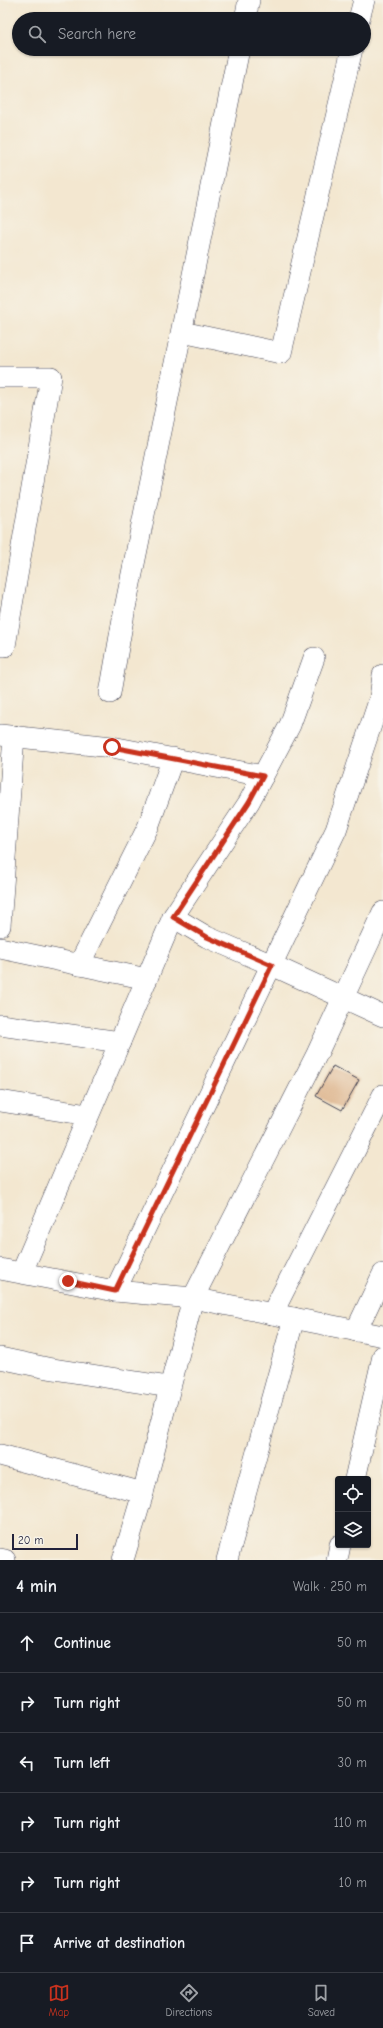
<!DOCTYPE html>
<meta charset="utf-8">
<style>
:root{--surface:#171b24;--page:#242831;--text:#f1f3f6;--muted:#9ea1a6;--line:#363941;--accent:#c8321e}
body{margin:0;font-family:"Comic Neue",sans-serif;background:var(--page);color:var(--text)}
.controls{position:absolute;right:12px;bottom:12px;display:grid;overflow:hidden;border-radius:4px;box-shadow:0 1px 3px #0004}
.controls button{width:36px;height:36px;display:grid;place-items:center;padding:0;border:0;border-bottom:1px solid var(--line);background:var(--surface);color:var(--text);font:20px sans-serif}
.scale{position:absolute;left:12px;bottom:10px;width:66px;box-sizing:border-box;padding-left:4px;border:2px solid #22223b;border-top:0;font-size:11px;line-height:14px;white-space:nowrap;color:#22223b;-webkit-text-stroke:3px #f7f3e8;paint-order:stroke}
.stop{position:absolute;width:12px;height:12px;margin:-9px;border:3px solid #c8321e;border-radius:50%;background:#fff}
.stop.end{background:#c8321e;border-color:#fff;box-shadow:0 1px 4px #0008}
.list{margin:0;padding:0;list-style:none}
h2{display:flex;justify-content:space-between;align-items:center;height:52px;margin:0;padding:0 16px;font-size:17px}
h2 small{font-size:13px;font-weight:400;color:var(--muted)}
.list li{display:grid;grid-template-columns:26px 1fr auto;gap:12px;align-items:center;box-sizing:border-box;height:60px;padding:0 16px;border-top:1px solid var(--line)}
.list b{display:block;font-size:15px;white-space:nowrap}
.list em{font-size:13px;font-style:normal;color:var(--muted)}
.icon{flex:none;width:22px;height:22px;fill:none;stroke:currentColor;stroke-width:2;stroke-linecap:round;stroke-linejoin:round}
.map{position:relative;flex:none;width:383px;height:1560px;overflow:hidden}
.search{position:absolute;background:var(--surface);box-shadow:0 1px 3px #0004;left:12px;right:12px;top:12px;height:44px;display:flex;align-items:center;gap:10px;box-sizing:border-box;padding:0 14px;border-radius:22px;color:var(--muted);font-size:15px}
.sheet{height:412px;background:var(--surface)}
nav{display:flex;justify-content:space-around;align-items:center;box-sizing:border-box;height:56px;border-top:1px solid var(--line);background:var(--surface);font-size:11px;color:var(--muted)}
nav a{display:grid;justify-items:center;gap:2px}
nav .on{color:var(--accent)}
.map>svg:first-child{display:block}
.building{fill:#e0bb97}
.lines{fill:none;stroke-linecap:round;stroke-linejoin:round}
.minor-casing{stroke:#414051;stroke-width:22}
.minor{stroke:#fff;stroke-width:21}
.route{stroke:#c8321e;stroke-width:5}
</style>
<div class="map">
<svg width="383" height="1560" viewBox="0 0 383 1560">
<rect width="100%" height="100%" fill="#f7f3e8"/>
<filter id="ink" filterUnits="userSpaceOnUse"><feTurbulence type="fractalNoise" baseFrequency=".025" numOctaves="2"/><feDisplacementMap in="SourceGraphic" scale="8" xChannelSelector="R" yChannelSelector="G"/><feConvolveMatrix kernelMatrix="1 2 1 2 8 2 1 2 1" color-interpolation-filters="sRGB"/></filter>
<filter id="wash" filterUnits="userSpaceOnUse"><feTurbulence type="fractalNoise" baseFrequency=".012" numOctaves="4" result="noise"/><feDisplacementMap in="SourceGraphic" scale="16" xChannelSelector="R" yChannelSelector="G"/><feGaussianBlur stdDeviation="0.9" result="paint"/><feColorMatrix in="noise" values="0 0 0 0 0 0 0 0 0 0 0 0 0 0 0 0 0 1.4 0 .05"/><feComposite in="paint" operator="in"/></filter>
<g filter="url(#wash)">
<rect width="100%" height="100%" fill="#f3e7d0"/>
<g id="blocks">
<polygon class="building" points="333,1066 359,1080 342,1110 316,1096"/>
</g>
</g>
<g filter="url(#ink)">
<use href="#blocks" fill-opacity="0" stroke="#414051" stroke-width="1"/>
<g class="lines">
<g class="minor-casing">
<g id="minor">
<polyline points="245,19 249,0"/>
<polyline points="359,19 364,0"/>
<polyline points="182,332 281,353 352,49"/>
<polyline points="0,377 51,377 5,646 0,646"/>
<polyline points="110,693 124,613 239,49"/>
<polyline points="0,735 112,747 263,776"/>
<polyline points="173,917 207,937 272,965 383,1016"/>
<polyline points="0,926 14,736"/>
<polyline points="0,948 147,979"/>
<polyline points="79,965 148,827 173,758"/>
<polyline points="0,1025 120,1042"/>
<polyline points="0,1101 88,1115"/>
<polyline points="0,1269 115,1291 193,1298 383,1336"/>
<polyline points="22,1272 173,917 249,802 290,725 314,658"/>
<polyline points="115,1291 336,830 380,698 383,675"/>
<polyline points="272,1314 383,1095"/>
<polyline points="356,1331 383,1274"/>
<polyline points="0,1358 47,1368 169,1387"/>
<polyline points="0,1455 143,1493"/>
<polyline points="355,1479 383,1356"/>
<polyline points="0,1559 5,1560"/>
<polyline points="123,1560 143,1493 193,1298 317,1054 383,912"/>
<polyline points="227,1560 294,1318"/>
<polyline points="337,1560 340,1545"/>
</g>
</g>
<use href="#minor" class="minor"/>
</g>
</g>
<g class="lines" filter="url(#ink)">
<polyline class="route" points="68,1281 115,1291 272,965 207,937 173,917 249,802 263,776 112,747"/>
</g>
</svg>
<div class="controls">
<button><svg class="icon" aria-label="locate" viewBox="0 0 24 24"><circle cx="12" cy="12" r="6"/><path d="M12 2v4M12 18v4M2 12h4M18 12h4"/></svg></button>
<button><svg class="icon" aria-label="layers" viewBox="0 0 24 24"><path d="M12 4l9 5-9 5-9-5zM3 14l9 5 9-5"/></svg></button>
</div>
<div class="scale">20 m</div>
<div class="stop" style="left:112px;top:747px"></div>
<div class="stop end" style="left:68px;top:1281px"></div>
<div class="search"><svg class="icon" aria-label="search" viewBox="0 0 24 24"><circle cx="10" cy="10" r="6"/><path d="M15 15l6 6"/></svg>Search here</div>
</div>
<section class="sheet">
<h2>4 min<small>Walk · 250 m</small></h2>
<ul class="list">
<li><svg class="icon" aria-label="ahead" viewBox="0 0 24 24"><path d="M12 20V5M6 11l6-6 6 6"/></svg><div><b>Continue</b></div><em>50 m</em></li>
<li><svg class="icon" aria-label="right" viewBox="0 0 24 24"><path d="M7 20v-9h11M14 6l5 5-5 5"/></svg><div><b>Turn right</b></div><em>50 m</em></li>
<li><svg class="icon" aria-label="left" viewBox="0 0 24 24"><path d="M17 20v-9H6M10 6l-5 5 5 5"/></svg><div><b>Turn left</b></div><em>30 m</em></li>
<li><svg class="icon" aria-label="right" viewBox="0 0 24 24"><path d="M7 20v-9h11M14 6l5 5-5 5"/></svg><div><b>Turn right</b></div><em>110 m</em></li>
<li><svg class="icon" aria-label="right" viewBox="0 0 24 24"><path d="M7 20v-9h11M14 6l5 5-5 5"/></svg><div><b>Turn right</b></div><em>10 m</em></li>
<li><svg class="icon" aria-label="arrive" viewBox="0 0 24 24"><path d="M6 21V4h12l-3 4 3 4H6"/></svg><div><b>Arrive at destination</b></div></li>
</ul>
</section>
<nav>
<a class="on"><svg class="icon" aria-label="map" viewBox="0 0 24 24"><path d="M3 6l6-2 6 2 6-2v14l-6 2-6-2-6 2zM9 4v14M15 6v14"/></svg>Map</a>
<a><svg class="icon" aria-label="directions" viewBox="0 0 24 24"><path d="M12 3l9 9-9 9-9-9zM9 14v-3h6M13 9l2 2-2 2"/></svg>Directions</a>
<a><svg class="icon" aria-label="saved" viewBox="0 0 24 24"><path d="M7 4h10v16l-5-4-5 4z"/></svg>Saved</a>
</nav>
